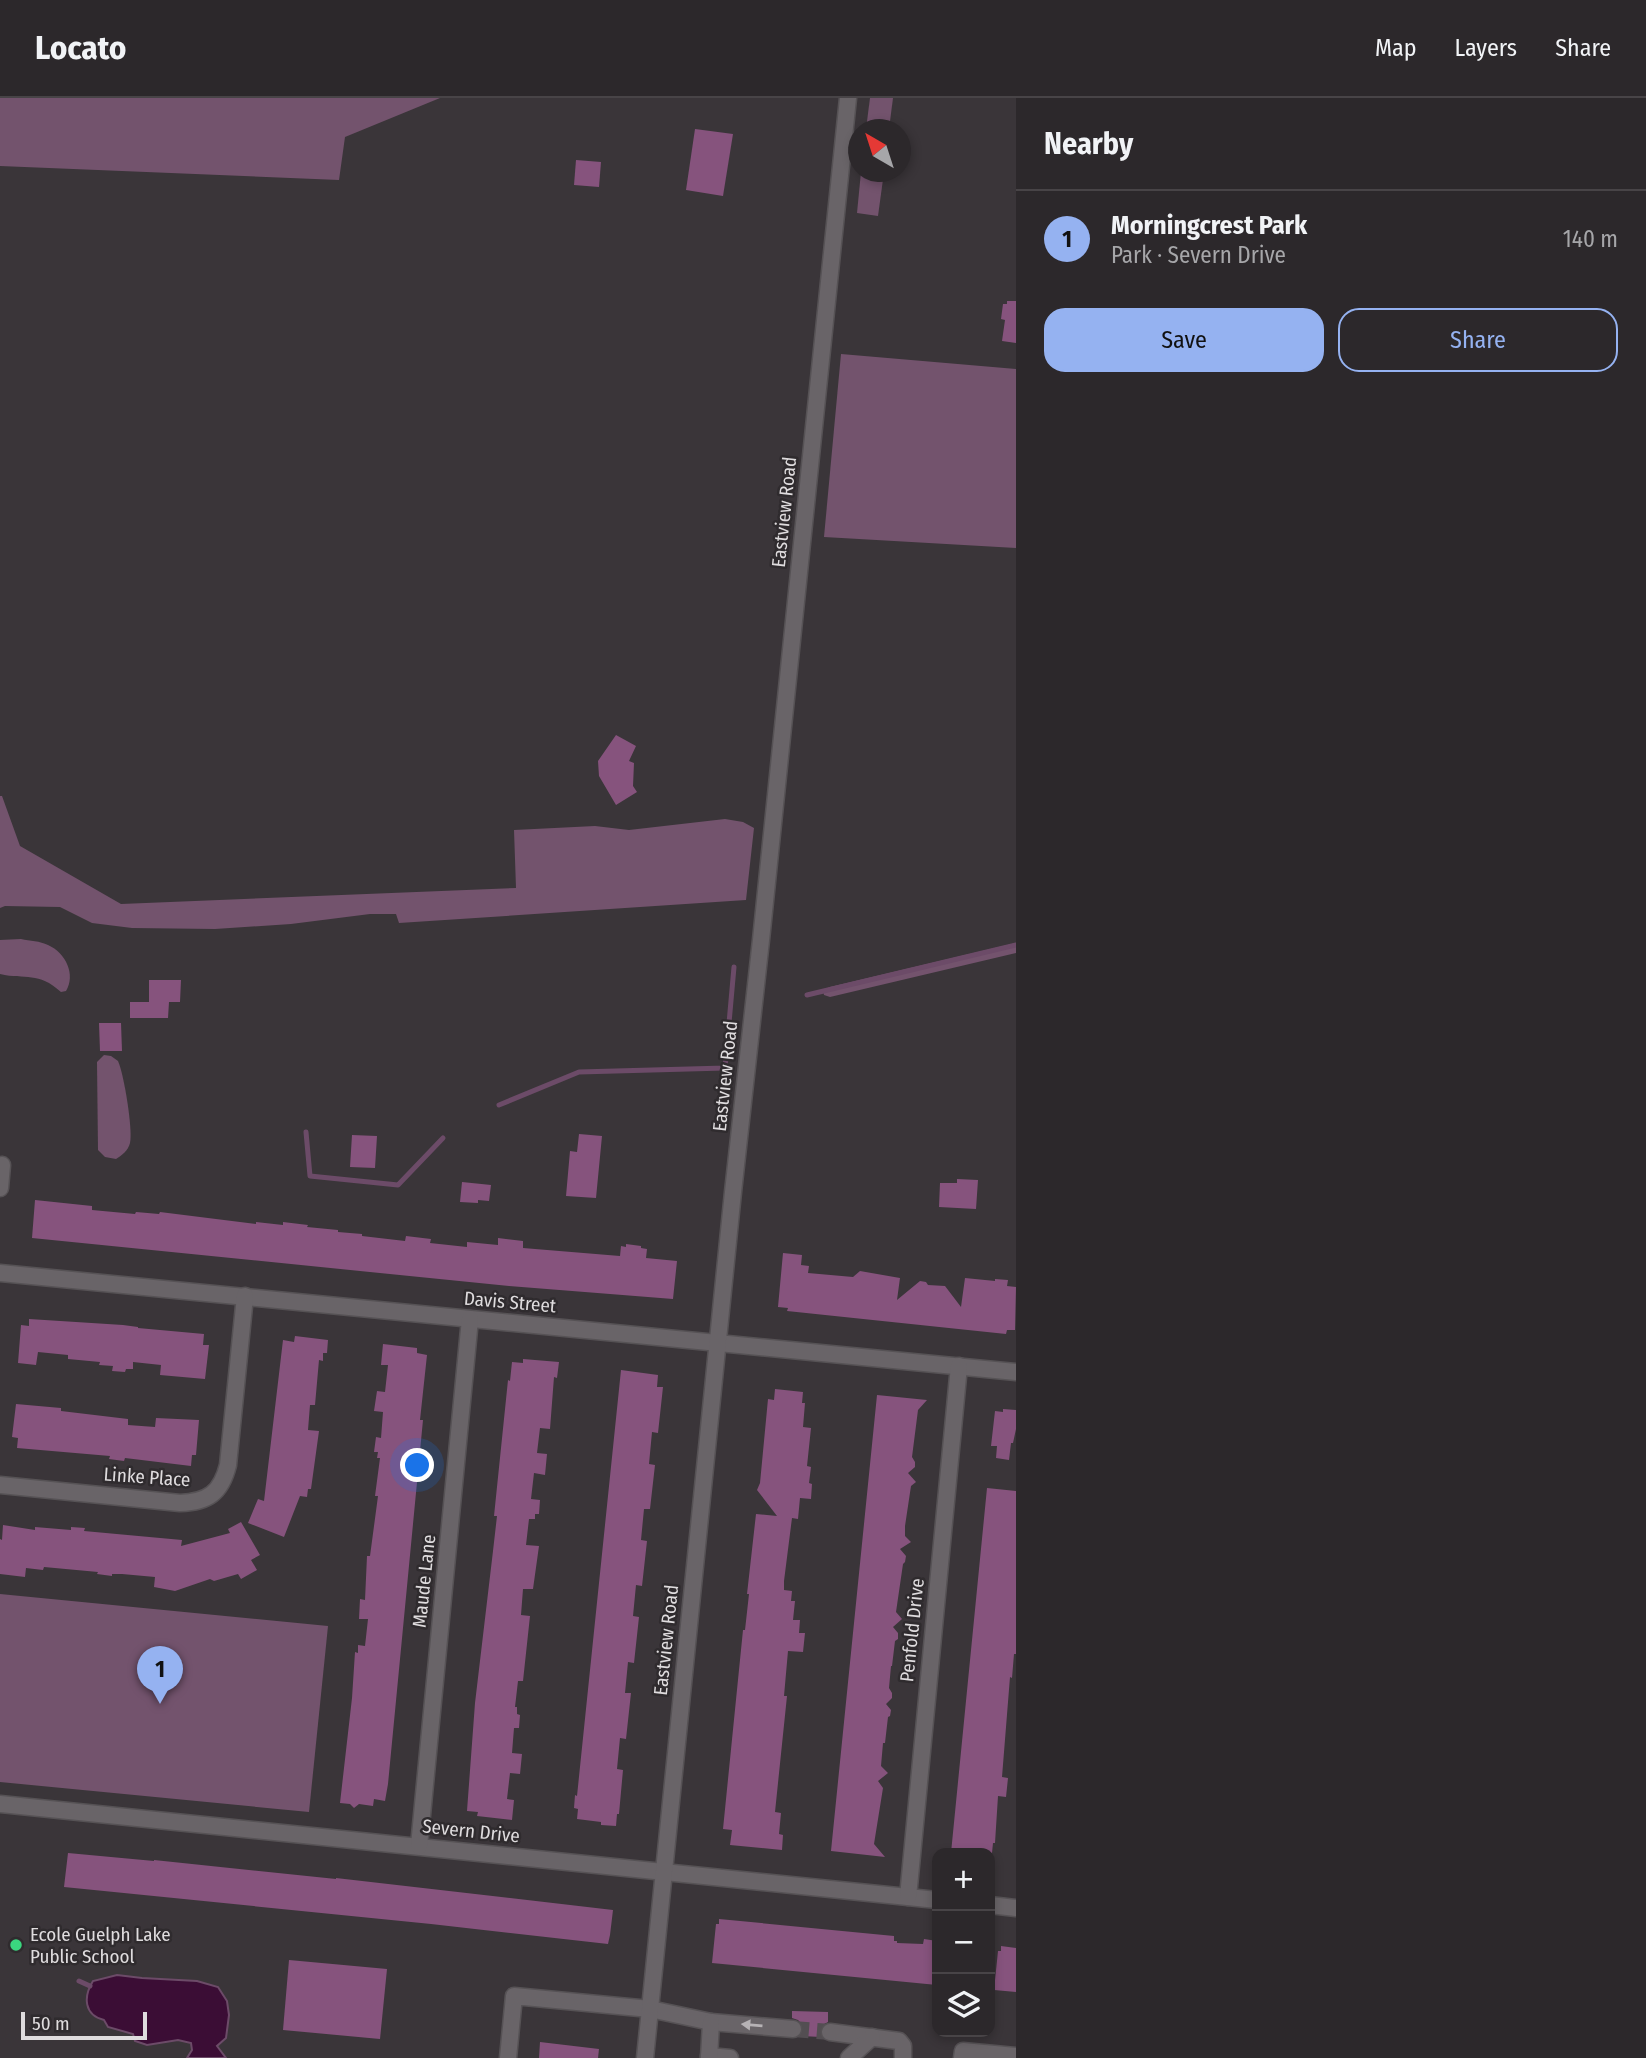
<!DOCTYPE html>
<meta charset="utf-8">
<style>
:root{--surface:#2c282b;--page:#383437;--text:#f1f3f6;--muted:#a6a6a9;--line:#484447;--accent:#95b2f1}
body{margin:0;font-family:"Fira Sans Condensed",sans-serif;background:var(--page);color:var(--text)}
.controls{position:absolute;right:21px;bottom:21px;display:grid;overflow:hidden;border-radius:14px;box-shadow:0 4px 10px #0003}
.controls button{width:63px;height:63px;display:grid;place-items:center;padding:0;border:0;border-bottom:2px solid var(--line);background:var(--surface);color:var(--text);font:35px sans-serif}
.compass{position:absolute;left:848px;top:21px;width:63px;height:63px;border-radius:50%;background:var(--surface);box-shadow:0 4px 10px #0003;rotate:321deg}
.scale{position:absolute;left:21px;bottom:18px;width:126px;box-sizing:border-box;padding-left:7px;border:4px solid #dfdcde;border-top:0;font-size:19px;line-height:24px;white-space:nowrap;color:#dfdcde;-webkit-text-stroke:5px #2f2b2e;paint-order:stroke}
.you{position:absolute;left:418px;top:1368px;width:24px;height:24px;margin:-18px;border:5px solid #fff;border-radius:50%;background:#1a73e8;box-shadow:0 0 0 10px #1a73e833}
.badge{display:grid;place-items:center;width:46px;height:46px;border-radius:50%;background:var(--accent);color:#111;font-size:23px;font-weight:700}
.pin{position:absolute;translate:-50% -58px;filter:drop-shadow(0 2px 4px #0008)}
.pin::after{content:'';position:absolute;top:37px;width:24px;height:21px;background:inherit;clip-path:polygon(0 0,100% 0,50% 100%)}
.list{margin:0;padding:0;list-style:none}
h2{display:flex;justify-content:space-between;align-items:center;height:91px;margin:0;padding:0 28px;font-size:30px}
h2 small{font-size:23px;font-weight:400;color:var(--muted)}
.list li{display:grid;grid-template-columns:46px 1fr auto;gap:21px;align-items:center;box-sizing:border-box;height:98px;padding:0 28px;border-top:2px solid var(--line)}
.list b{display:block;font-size:26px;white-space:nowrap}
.list p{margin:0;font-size:23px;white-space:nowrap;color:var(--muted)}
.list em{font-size:23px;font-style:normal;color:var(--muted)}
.actions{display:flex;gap:14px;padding:21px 28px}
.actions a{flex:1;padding:16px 0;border:2px solid var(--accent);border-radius:21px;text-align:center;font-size:24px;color:var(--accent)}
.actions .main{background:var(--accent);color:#111}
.icon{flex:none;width:38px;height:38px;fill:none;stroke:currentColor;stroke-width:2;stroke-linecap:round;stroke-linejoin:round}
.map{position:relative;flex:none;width:1016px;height:1960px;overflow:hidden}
header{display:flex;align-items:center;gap:42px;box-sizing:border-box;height:98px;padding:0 35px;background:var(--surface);border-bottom:2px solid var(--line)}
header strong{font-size:33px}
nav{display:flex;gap:38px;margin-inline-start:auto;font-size:24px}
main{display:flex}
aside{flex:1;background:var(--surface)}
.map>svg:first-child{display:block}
.green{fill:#73536d}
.water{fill:#3b0d35;stroke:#6c4b68;stroke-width:2}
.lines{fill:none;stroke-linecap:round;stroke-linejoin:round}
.stream{stroke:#6c4b68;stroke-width:5}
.building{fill:#86537d}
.minor-tunnel{stroke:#534e52;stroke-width:16;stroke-dasharray:16 8;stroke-linecap:butt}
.minor-casing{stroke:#565255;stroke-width:19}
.minor{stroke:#696468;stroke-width:16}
.oneway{fill:#b6b2b5}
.poi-dot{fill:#3ad77f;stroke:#2f2b2e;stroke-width:2.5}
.labels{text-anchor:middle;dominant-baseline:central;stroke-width:5;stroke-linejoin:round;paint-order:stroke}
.street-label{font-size:19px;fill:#dfdcde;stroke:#2f2b2e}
.poi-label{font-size:19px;fill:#dfdcde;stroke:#2f2b2e;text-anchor:start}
</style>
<header>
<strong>Locato</strong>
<nav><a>Map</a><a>Layers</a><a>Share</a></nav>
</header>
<main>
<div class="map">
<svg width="1016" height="1960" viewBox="0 0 1016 1960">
<rect width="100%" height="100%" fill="#3a3539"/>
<g class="green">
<polygon points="0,0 440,0 345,39 339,82 0,68"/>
<polygon points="870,0 893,0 889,31 866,31"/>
<polygon points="861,74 884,74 878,118 857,115"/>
<polygon points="841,256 1016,271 1016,450 824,439"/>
<polygon points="0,698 2,698 20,748 121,806 516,790 514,732 595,728 629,732 725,721 743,724 754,730 746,802 399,825 396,816 370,816 291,826 215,831 132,830 92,825 60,809 5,808 0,810"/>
<path d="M21,841c9,2 19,2 27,6 18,8 28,30 18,46l-5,1c-23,-21 -35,-12 -61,-18v-34z"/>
<polygon points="1016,845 1016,855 830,899 824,897 823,892 830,889"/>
<path d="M104,957l7,1 7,5c6,13 15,69 12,82 -2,8 -8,12 -14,16l-11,-2 -7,-7 -1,-88z"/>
<polygon points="0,1496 328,1528 309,1714 0,1684"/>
</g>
<path class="water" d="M117,1877l25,3 55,3 21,6 9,14 2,14 -3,23 -9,8 9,12h-39l5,-8 -1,-7 -13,-3 -31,5 -12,-4 -2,-7 -25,-7 -4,-7c-20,-5 -21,-23 -11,-39z"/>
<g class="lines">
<g class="stream">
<polyline points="807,897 1016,847"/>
<polyline points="499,1007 579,974 725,970 734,869"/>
<polyline points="306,1034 310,1078 398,1087 443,1040"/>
<polyline points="79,1883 90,1888"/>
</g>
</g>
<g class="building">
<polygon points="695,31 733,36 723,98 686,92"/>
<polygon points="576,62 601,64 599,89 574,87"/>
<polygon points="1007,203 1016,203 1016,245 1002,243 1005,222 1001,221 1003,206 1007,206"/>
<polygon points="616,637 636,648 629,663 634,665 633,688 637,694 616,707 599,678 598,663"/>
<polygon points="149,882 181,882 180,904 169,904 168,920 130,920 130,904 149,904"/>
<polygon points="99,925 121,925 122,953 100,953"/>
<polygon points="579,1036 602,1038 596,1100 566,1098 570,1053 577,1054"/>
<polygon points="352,1037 377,1038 375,1070 350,1069"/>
<polygon points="957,1081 978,1082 976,1111 939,1109 940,1085 957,1085"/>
<polygon points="462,1084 491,1087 489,1103 478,1102 478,1105 460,1104"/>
<polygon points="35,1102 92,1108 92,1112 135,1116 136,1114 159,1116 160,1114 256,1126 256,1124 283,1127 283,1124 308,1127 307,1129 338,1132 338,1134 362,1136 362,1138 405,1143 406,1138 431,1141 430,1145 467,1149 467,1144 498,1147 498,1140 523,1143 523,1150 620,1158 621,1148 626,1149 626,1146 641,1148 641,1150 647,1151 646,1160 677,1163 673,1201 509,1188 32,1140"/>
<polygon points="783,1155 802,1157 801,1167 809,1168 808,1175 853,1179 860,1173 900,1180 897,1202 920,1183 926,1184 928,1187 945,1188 961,1209 965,1180 995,1183 995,1181 1008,1182 1007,1188 1016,1189 1015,1232 1007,1232 1006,1236 787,1213 788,1210 778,1209"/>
<polygon points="29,1221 123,1227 138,1229 138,1230 204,1236 203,1247 209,1247 205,1281 160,1277 161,1267 133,1264 133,1271 126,1271 125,1274 112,1273 113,1268 99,1267 100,1264 68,1261 68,1257 38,1254 36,1267 18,1265 21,1227 29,1228"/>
<polygon points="295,1238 328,1242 327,1255 323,1255 323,1263 319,1262 315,1307 310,1307 308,1332 319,1333 311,1391 308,1391 307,1399 300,1398 284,1439 248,1425 258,1401 264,1403 283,1242 294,1244"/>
<polygon points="383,1246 417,1250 417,1255 427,1257 420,1322 423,1322 388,1686 385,1703 374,1701 373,1708 359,1706 354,1710 350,1706 340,1705 352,1600 355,1554 358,1555 358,1547 365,1548 368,1521 359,1521 360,1501 365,1502 367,1458 370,1458 378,1398 375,1398 380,1360 377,1360 378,1354 374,1354 376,1339 381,1340 383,1314 374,1313 377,1293 385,1294 388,1267 381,1267"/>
<polygon points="523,1261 559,1264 557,1280 554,1279 550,1331 540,1330 537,1355 547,1356 545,1377 534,1375 531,1401 540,1402 539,1416 535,1416 535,1421 529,1421 526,1447 539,1448 533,1491 523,1491 521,1517 530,1518 523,1583 518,1583 515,1609 517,1609 517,1616 520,1617 519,1630 514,1630 512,1655 522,1656 520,1676 510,1675 507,1701 514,1702 512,1722 477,1718 478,1714 467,1713 475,1605 493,1453 497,1418 494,1418 508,1282 510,1283 512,1264 523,1265"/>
<polygon points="621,1272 658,1277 657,1289 663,1289 658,1335 652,1334 649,1366 655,1367 650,1411 644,1411 641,1442 647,1443 642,1488 636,1487 633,1518 639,1519 634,1565 628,1564 625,1595 631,1595 626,1641 620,1640 617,1671 623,1672 619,1716 617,1716 616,1728 601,1727 601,1724 577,1721 578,1711 574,1710 575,1697 577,1698"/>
<polygon points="775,1291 803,1294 802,1305 805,1305 803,1329 811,1330 807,1368 811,1369 809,1385 812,1386 811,1401 800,1400 798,1421 792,1420 784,1483 784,1492 792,1493 791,1503 795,1503 793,1522 800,1522 799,1535 805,1535 803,1554 788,1553 784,1598 787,1598 775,1714 781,1715 779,1736 783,1737 782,1752 730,1747 732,1732 723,1731 743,1532 745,1532 749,1496 747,1496 756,1416 777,1418 757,1392 760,1385 768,1301 774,1302"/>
<polygon points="877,1297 927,1302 918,1312 912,1359 915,1364 915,1369 908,1375 916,1384 911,1388 905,1428 905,1438 911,1444 900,1451 906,1458 905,1464 903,1466 896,1514 902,1521 893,1529 898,1535 898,1541 895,1543 892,1568 891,1568 889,1590 892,1595 892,1600 886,1606 891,1612 890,1618 888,1619 885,1645 883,1645 881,1668 888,1675 878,1683 883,1690 874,1746 885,1759 831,1753"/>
<polygon points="16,1306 61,1310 61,1313 128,1321 128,1327 155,1329 156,1320 199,1322 196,1357 192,1357 191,1368 125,1360 124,1363 109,1361 110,1358 17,1350 18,1340 12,1339"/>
<polygon points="1003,1311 1016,1312 1016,1331 1013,1345 1011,1345 1009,1362 996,1360 997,1348 991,1348 995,1313 1003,1314"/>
<polygon points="987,1390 1016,1393 1016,1556 1014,1556 1012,1580 1010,1579 1002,1679 1008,1680 1006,1699 998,1698 995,1745 993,1745 992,1755 951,1755"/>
<polygon points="241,1424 260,1457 251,1462 257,1472 241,1481 238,1476 214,1483 210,1481 175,1493 154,1489 155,1479 122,1476 112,1476 112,1478 97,1476 98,1474 44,1469 43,1472 26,1470 25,1479 0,1476 0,1441 2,1442 3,1427 35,1432 35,1429 71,1432 71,1429 85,1430 84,1433 182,1442 181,1448 230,1435 228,1431"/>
<polygon points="68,1755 154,1763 154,1762 336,1781 336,1780 613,1812 610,1837 608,1846 431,1826 64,1789"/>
<polygon points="719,1821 894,1838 894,1843 897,1843 897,1845 923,1846 924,1841 937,1843 937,1887 712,1865 716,1826 719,1826"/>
<polygon points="1001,1848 1016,1850 1016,1894 994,1892 998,1853 1001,1853"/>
<polygon points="289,1862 387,1871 380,1941 283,1932"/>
<polygon points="792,1913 828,1914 828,1924 822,1927 820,1932 821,1939 801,1938 803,1933 803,1927 798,1922 792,1920"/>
<polygon points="540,1944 599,1951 598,1960 539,1960"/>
</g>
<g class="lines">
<polyline class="minor-tunnel" points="793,1931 830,1934"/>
<g class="minor-casing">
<g id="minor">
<polyline points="0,1090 2,1067"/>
<path d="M0,1175c339,33 678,63 1016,99"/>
<path d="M0,1387l180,18c28,-1 41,-10 48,-38l17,-169"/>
<polyline points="0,1706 937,1802"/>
<polyline points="419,1748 470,1221"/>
<polyline points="908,1799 959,1268"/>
<polyline points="990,1807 1016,1810"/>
<polyline points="830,1934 899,1943 903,1948 903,1960"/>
<polyline points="709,1958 730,1960"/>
<polyline points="508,1960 514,1898 650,1911 711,1924 793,1931"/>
<polyline points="645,1960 733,1094 761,842 848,0"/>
<polyline points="709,1960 711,1924"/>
<polyline points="849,1960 872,1939"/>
<polyline points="962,1960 963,1953 1016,1958"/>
</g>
</g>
<use href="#minor" class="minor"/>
</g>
<defs><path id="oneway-solid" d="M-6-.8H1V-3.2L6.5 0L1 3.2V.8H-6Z" transform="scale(1.75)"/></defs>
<use class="oneway" href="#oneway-solid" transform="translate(752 1927) rotate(-175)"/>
<circle class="poi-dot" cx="16" cy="1847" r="7"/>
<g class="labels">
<g class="street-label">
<text transform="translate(784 414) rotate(-84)">Eastview Road</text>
<text transform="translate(725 978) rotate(-84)">Eastview Road</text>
<text transform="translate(510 1204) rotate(5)">Davis Street</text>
<text transform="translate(147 1379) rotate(4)">Linke Place</text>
<text transform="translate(424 1483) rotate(-84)">Maude Lane</text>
<text transform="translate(912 1532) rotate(-84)">Penfold Drive</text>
<text transform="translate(666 1542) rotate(-84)">Eastview Road</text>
<text transform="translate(471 1733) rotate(6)">Severn Drive</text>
</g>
<g class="poi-label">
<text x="30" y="1836">Ecole Guelph Lake<tspan x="30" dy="22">Public School</tspan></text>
</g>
</g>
</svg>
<div class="controls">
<button>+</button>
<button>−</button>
<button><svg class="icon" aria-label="layers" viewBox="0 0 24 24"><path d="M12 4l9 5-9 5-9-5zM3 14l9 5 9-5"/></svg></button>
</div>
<svg class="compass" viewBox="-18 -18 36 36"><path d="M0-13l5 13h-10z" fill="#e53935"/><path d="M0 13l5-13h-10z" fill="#a6a6a9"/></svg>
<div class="scale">50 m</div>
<div class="you"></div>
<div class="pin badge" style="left:160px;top:1606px">1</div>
</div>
<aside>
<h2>Nearby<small></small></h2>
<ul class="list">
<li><span class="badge">1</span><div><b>Morningcrest Park</b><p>Park · Severn Drive</p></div><em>140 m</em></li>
</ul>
<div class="actions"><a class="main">Save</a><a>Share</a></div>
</aside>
</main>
